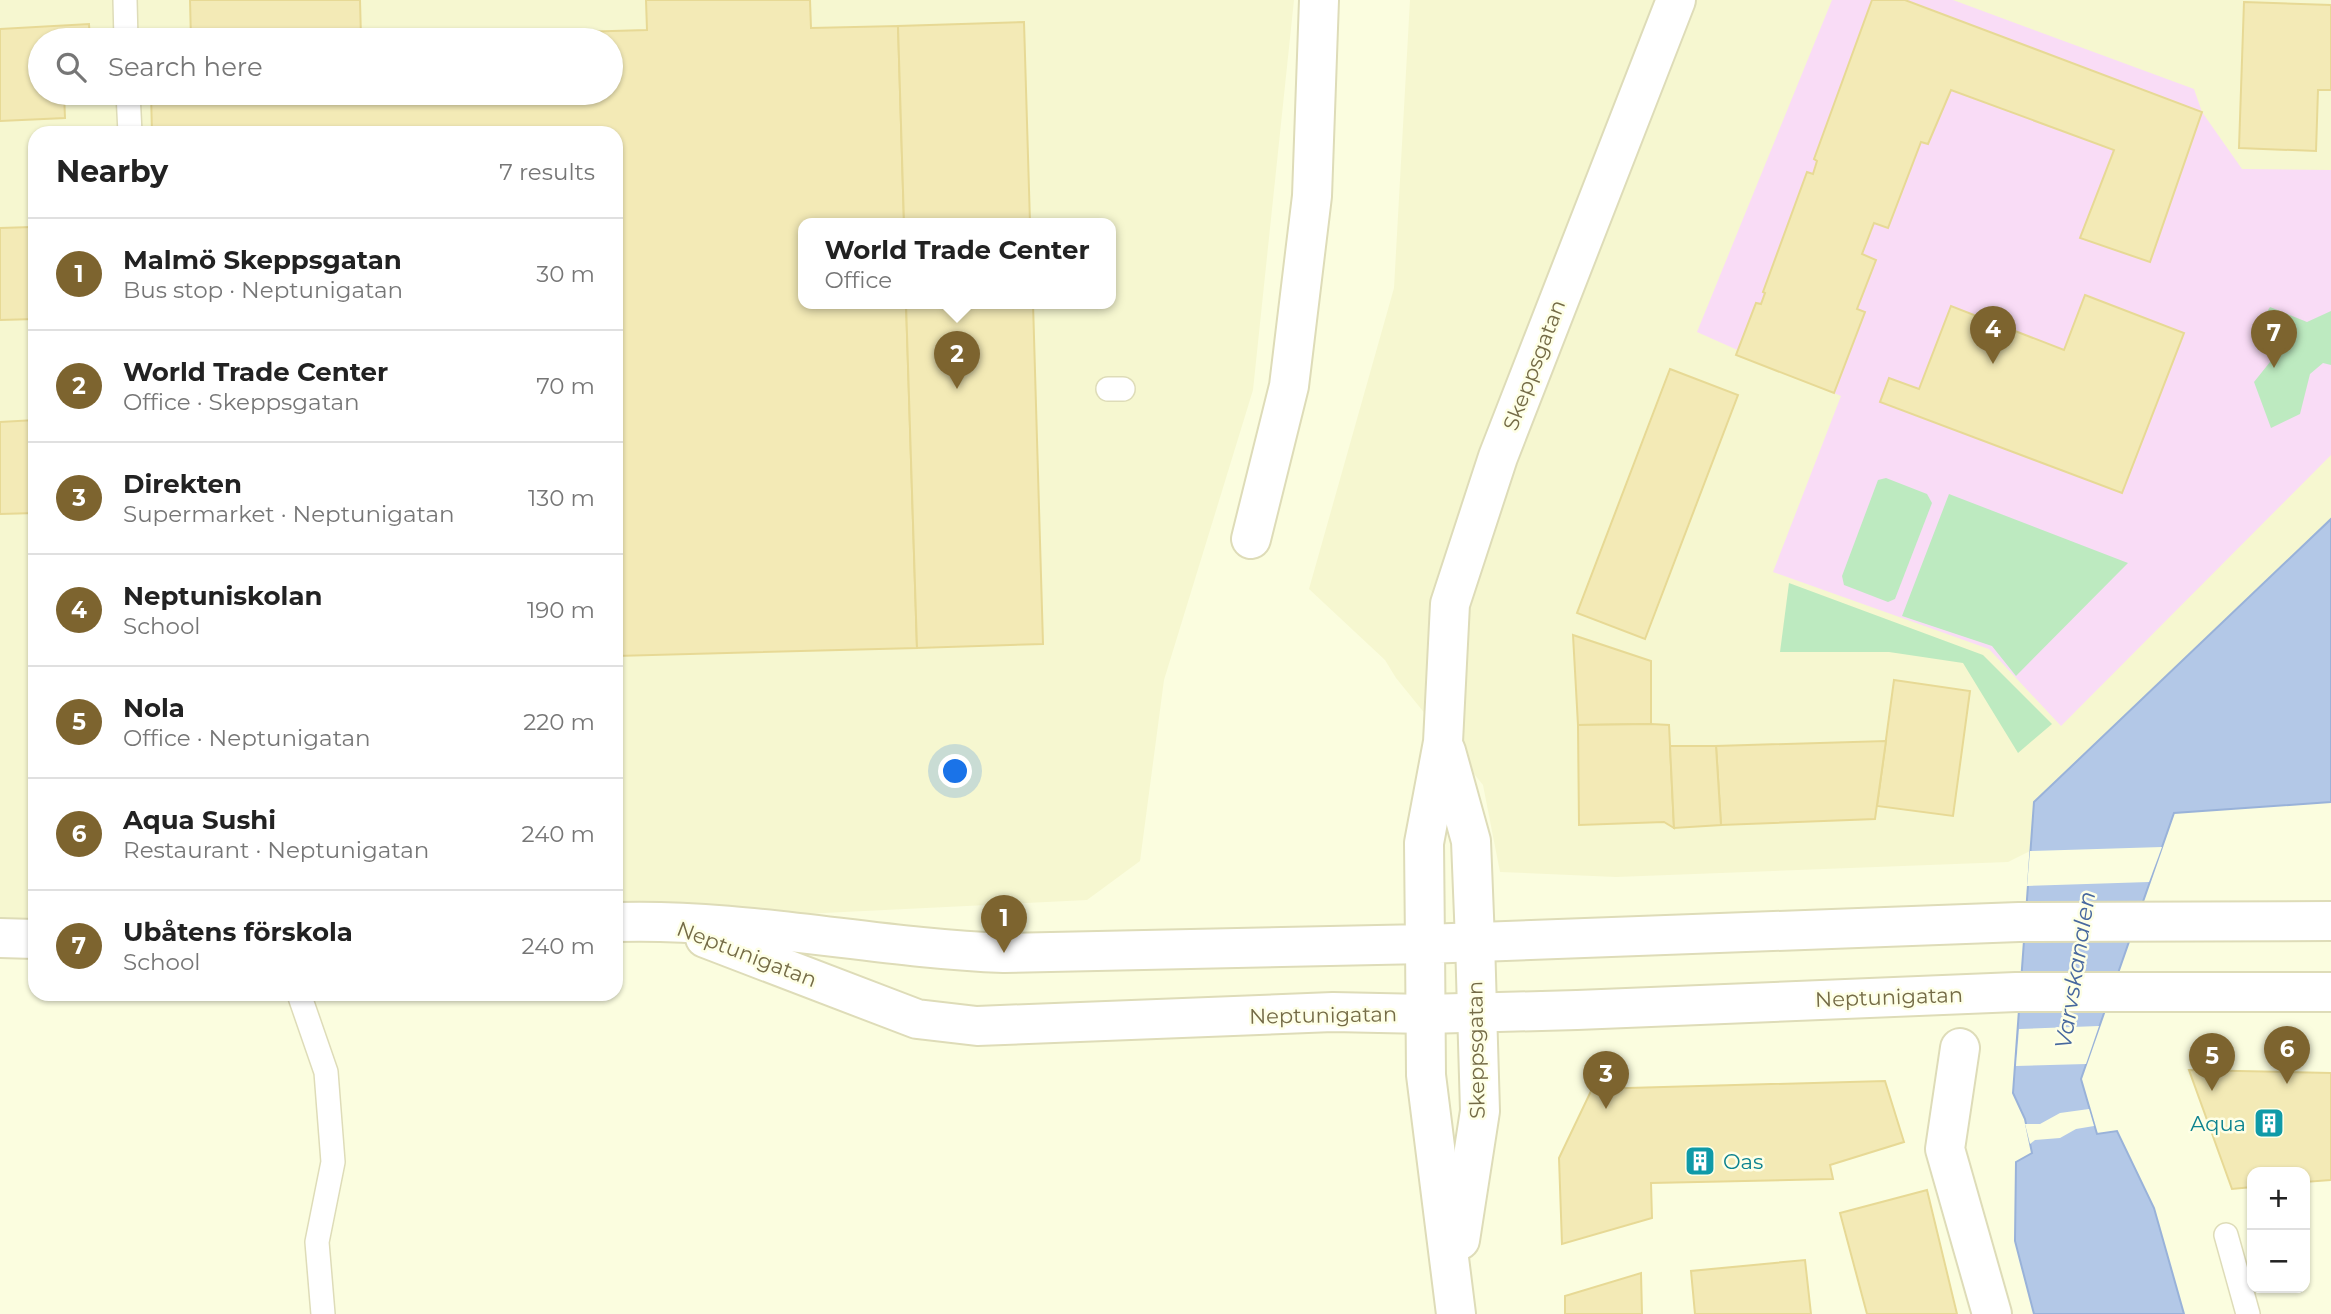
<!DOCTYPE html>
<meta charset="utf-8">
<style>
:root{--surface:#fff;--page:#f6f6f6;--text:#222;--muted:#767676;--line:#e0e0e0;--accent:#7d642f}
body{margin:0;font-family:Montserrat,sans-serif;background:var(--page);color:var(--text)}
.controls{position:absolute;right:21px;bottom:21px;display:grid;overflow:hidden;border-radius:14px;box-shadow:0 2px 5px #0004}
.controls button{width:63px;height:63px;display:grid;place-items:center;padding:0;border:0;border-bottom:2px solid var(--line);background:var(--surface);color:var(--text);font:35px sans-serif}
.you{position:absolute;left:956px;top:772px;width:24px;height:24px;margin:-18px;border:5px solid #fff;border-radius:50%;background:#1a73e8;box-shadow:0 0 0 10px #1a73e833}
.badge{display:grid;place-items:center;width:46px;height:46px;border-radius:50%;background:var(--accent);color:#fff;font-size:23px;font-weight:700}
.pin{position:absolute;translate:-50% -58px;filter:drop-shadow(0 2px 4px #0008)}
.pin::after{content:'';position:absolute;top:37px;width:24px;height:21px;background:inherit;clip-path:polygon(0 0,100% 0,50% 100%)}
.popup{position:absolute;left:798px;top:218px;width:318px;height:91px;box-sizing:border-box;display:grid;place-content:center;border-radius:14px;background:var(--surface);filter:drop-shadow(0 2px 5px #0005);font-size:23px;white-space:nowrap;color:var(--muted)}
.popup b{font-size:26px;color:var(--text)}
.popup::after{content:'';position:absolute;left:50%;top:100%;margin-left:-14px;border:14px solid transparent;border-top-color:var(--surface)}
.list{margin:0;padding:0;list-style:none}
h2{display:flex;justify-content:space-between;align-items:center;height:91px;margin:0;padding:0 28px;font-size:30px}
h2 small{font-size:23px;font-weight:400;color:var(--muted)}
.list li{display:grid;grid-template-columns:46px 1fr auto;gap:21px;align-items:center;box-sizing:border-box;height:112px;padding:0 28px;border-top:2px solid var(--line)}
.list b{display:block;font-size:26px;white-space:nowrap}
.list p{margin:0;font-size:23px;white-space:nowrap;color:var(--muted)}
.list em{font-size:23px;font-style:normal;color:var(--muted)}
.icon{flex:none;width:38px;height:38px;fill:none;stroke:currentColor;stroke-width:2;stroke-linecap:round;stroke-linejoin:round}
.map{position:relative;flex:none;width:2331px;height:1314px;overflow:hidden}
.search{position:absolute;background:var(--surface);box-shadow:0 2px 5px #0004;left:28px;top:28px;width:595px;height:77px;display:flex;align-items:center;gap:18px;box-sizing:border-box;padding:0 24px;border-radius:38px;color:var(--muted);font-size:26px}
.panel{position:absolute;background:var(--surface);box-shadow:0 2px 5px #0004;left:28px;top:126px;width:595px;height:875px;border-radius:21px}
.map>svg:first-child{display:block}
.residential{fill:#f6f7d0;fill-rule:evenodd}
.education{fill:#f9dcf6}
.green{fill:#bdeac0}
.water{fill:#b3c8e7;stroke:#99b2d9;stroke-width:2}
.pier{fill:#fbfddf}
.building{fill:#f3eab6;stroke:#e7d995;stroke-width:2}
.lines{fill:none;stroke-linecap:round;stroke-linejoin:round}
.service-casing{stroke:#dedcb8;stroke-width:26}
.minor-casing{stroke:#dedcb8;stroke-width:42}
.tertiary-casing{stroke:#dedcb8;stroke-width:42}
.service{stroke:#fff;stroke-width:23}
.minor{stroke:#fff;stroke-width:38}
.tertiary{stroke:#fff;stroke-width:38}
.labels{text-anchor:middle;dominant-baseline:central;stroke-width:5;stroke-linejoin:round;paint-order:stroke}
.street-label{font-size:21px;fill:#746b46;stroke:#feffe6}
.culture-label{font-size:21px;fill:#0d838f;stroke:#feffe6;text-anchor:end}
.water-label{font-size:23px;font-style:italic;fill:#47689e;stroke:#feffe6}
</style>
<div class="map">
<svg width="2331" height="1314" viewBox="0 0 2331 1314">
<rect width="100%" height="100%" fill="#fbfddf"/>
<g class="residential">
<path d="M0,0h1294l-41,390 -89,290 -24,181 -53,39 -426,21 -45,-1v-787h-581v786h-35zM40,40h571v53h-571zM803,223h308v80h-308z"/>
<polygon points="1410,0 2331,0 2331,519 2034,802 2030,851 2008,862 1616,877 1500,872 1483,785 1396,678 1385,660 1309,589 1394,288"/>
</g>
<polygon class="education" points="1832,0 1953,0 2194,89 2202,112 2242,169 2331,170 2331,455 2061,726 1989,649 1773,572 1841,396 1697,332"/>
<g class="green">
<polygon points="2270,307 2307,322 2331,311 2331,365 2323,363 2310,374 2300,414 2271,428 2254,382 2286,342 2261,321"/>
<polygon points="1886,478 1927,494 1932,503 1895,599 1888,602 1844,585 1842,576 1878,480"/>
<polygon points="1949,494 2128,563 2016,676 1992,646 1902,616"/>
<polygon points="1789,583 1983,655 2052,724 2018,753 1963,663 1889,652 1780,652"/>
</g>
<polygon class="water" points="2331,519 2331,802 2174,813 2081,1079 2097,1134 2117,1131 2154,1208 2184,1314 2034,1314 2015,1241 2016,1162 2032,1153 2025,1119 2013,1093 2034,802"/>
<g class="pier">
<polygon points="2162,847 2149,882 2027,886 2030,851"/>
<polygon points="2099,1026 2086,1064 2016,1066 2019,1029"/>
<polygon points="2089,1109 2094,1126 2076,1129 2060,1138 2035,1140 2030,1144 2025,1124 2040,1124 2060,1113"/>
</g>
<g class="building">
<polygon points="190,0 360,0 361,38 647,30 646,0 810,0 811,28 898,26 904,223 803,223 803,303 906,303 917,648 616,656 616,133 152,133 151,93 611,93 611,40 191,40"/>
<polygon points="1872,0 1905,0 2202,112 2150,262 2080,238 2114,150 1951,90 1928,144 1921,142 1888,228 1874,223 1862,254 1876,260 1857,309 1865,312 1834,393 1736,355 1756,303 1761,304 1765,293 1763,292 1807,172 1813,174 1817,161 1814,159"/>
<polygon points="2244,2 2331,5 2331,90 2318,90 2316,151 2239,148"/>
<polygon points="1024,22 1030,223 904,223 898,26"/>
<polygon points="89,24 90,40 40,40 40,93 64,93 65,118 0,121 0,29"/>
<polygon points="32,227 35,227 35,319 0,320 0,228"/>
<polygon points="2085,295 2184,333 2122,493 1880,402 1889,378 1919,389 1951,306 2064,350"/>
<polygon points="906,303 1033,303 1043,644 917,648"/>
<polygon points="1670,369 1738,395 1645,639 1577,613"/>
<polygon points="35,420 35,513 0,514 0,422"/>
<polygon points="1573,635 1651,661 1651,724 1578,725"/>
<polygon points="1894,680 1970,691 1953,816 1877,806"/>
<polygon points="1651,724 1669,725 1674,828 1664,822 1579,825 1578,725"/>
<polygon points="1886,741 1875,819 1721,825 1716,746"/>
<polygon points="1670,746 1716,746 1721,825 1674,828"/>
<polygon points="2189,1070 2331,1073 2331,1180 2305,1182 2305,1172 2252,1172 2252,1187 2232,1189"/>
<polygon points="1885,1081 1904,1142 1830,1165 1833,1179 1651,1183 1652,1218 1562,1244 1559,1158 1592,1089"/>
<polygon points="1927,1190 1957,1314 1867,1314 1840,1213"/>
<polygon points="1805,1260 1811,1314 1695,1314 1691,1271"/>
<polygon points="1641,1273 1642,1314 1565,1314 1565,1296"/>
</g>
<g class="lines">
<g class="service-casing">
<g id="service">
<polyline points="125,0 126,40"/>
<polyline points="128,93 130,133"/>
<polyline points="1108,389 1123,389"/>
<polyline points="299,994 326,1072 333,1162 317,1242 323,1314"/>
<polyline points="2226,1235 2248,1314"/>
</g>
</g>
<g class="minor-casing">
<g id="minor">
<polyline points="1251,539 1289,386 1312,196 1319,0"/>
<polyline points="1446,751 1471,841 1475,941"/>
<path d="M616,922c130,-4 258,26 388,31l421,-9 -1,-101 19,-101 7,-138 48,-147 178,-457"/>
<polyline points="0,938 35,939"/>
<polyline points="705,938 917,1019 977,1026 1333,1012 1426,1014"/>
<polyline points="1960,1048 1945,1149 1992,1314"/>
</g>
</g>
<g class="tertiary-casing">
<g id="tertiary">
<polyline points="1426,1014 1577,1010 2016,992 2331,992"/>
<polyline points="1460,1240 1480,1111 1475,941"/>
<polyline points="1456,1314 1426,1075 1425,944 2019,922 2331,921"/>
</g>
</g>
<use href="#service" class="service"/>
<use href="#minor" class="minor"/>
<use href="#tertiary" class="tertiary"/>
</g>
<defs>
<g id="building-square" transform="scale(1.575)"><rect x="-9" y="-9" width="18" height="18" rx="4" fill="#0f9aa8" stroke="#feffe6"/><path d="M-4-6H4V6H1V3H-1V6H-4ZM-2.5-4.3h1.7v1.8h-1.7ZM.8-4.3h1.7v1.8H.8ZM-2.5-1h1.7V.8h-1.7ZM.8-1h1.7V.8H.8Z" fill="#fff"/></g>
</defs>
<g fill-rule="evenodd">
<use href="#building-square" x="2269" y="1123"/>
<use href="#building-square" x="1700" y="1161"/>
</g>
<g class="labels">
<g class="street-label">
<text transform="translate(1534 365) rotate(-69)">Skeppsgatan</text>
<text transform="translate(747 954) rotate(21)">Neptunigatan</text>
<text transform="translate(1889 997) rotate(-2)">Neptunigatan</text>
<text transform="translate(1323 1015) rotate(-1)">Neptunigatan</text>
<text transform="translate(1476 1050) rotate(-91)">Skeppsgatan</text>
</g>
<g class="culture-label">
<text x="2246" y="1123">Aqua</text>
<text x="1723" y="1161" text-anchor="start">Oas</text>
</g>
<g class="water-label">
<text transform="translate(2075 970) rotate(-81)">Varvskanalen</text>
</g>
</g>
</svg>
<div class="controls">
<button>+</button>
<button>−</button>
</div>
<div class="you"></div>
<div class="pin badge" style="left:1004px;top:953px">1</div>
<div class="pin badge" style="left:957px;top:389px">2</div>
<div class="popup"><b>World Trade Center</b>Office</div>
<div class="pin badge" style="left:1606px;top:1109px">3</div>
<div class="pin badge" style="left:1993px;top:364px">4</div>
<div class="pin badge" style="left:2212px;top:1091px">5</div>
<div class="pin badge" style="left:2287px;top:1084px">6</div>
<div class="pin badge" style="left:2274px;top:368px">7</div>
<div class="search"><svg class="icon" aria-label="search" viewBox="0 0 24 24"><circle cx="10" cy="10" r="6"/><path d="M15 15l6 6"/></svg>Search here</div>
<section class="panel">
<h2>Nearby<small>7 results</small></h2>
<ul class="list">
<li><span class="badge">1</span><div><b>Malmö Skeppsgatan</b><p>Bus stop · Neptunigatan</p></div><em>30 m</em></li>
<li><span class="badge">2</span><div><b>World Trade Center</b><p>Office · Skeppsgatan</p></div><em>70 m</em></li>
<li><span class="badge">3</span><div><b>Direkten</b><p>Supermarket · Neptunigatan</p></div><em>130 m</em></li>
<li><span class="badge">4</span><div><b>Neptuniskolan</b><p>School</p></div><em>190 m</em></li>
<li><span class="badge">5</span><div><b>Nola</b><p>Office · Neptunigatan</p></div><em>220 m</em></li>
<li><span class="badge">6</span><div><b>Aqua Sushi</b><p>Restaurant · Neptunigatan</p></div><em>240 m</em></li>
<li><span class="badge">7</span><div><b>Ubåtens förskola</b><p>School</p></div><em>240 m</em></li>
</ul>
</section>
</div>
